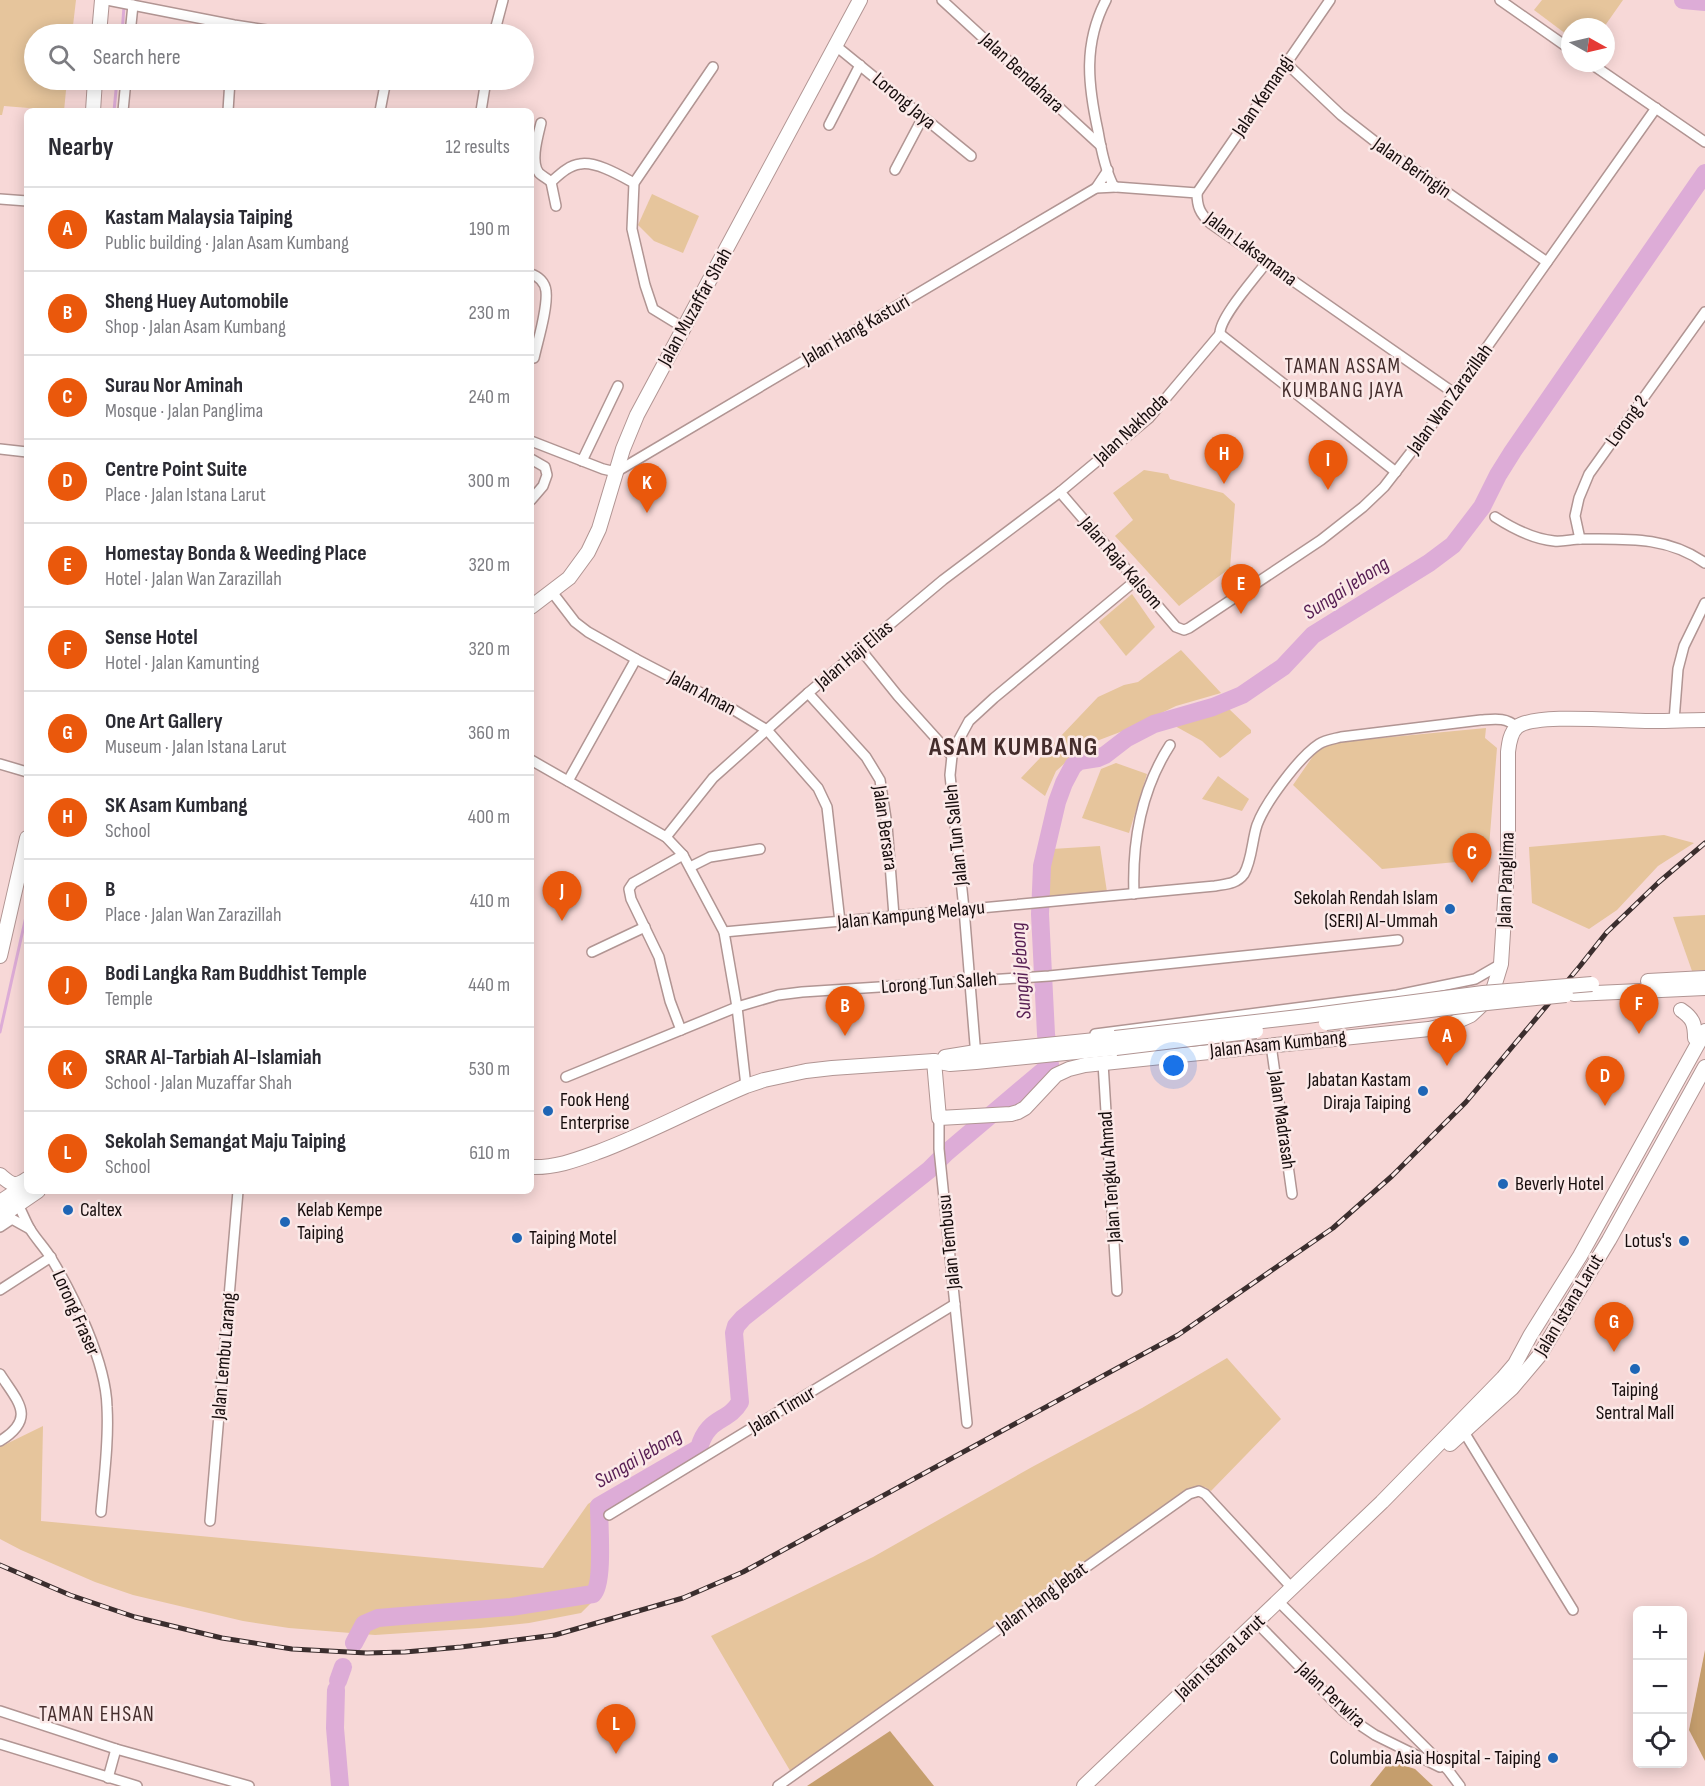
<!DOCTYPE html>
<meta charset="utf-8">
<style>
:root{--surface:#fff;--page:#f2f2f3;--text:#2b2b33;--muted:#7c7c81;--line:#e1e1e2;--accent:#ea580c}
body{margin:0;font-family:"Sofia Sans Condensed",sans-serif;background:var(--page);color:var(--text)}
.controls{position:absolute;right:18px;bottom:18px;display:grid;overflow:hidden;border-radius:9px;box-shadow:0 3px 15px #0003}
.controls button{width:54px;height:54px;display:grid;place-items:center;padding:0;border:0;border-bottom:2px solid var(--line);background:var(--surface);color:var(--text);font:30px sans-serif}
.compass{position:absolute;left:1561px;top:18px;width:54px;height:54px;border-radius:50%;background:var(--surface);box-shadow:0 3px 15px #0003;rotate:98deg}
.you{position:absolute;left:1174px;top:1066px;width:21px;height:21px;margin:-15px;border:4px solid #fff;border-radius:50%;background:#1a73e8;box-shadow:0 0 0 9px #1a73e833}
.badge{display:grid;place-items:center;width:39px;height:39px;border-radius:50%;background:var(--accent);color:#fff;font-size:20px;font-weight:700}
.pin{position:absolute;translate:-50% -50px;filter:drop-shadow(0 2px 3px #0008)}
.pin::after{content:'';position:absolute;top:32px;width:21px;height:18px;background:inherit;clip-path:polygon(0 0,100% 0,50% 100%)}
.list{margin:0;padding:0;list-style:none}
h2{display:flex;justify-content:space-between;align-items:center;height:78px;margin:0;padding:0 24px;font-size:26px}
h2 small{font-size:20px;font-weight:400;color:var(--muted)}
.list li{display:grid;grid-template-columns:39px 1fr auto;gap:18px;align-items:center;box-sizing:border-box;height:84px;padding:0 24px;border-top:2px solid var(--line)}
.list b{display:block;font-size:22px;white-space:nowrap}
.list p{margin:0;font-size:20px;white-space:nowrap;color:var(--muted)}
.list em{font-size:20px;font-style:normal;color:var(--muted)}
.icon{flex:none;width:33px;height:33px;fill:none;stroke:currentColor;stroke-width:2;stroke-linecap:round;stroke-linejoin:round}
.map{position:relative;flex:none;width:1705px;height:1786px;overflow:hidden}
.search{position:absolute;background:var(--surface);box-shadow:0 3px 15px #0003;left:24px;top:24px;width:510px;height:66px;display:flex;align-items:center;gap:15px;box-sizing:border-box;padding:0 21px;border-radius:33px;color:var(--muted);font-size:22px}
.panel{position:absolute;background:var(--surface);box-shadow:0 3px 15px #0003;left:24px;top:108px;width:510px;height:1086px;border-radius:9px}
.map>svg:first-child{display:block}
.green{fill:#e6c59c}
.forest{fill:#c59e6d}
.lines{fill:none;stroke-linecap:round;stroke-linejoin:round}
.stream{stroke:#ddacd7;stroke-width:3}
.river{stroke:#ddacd7;stroke-width:18}
.minor-casing{stroke:#b19593;stroke-width:12}
.secondary-casing{stroke:#b19593;stroke-width:16}
.minor{stroke:#fff;stroke-width:9}
.secondary{stroke:#fff;stroke-width:14}
.rail-casing{stroke:#3b2e2e;stroke-width:5}
.rail{stroke:#fbe9e8;stroke-width:3;stroke-dasharray:9;stroke-linecap:butt}
.secondary-bridge-casing{stroke:#b19593;stroke-width:16;stroke-linecap:butt}
.secondary-bridge{stroke:#fff;stroke-width:14}
.poi-dot{fill:#1f66b6;stroke:#fbe9e8;stroke-width:2}
.labels{text-anchor:middle;dominant-baseline:central;stroke-width:5;stroke-linejoin:round;paint-order:stroke}
.street-label{font-size:20px;fill:#170d0d;stroke:#fbe9e8}
.poi-label{font-size:20px;fill:#170d0d;stroke:#fbe9e8;text-anchor:start}
.neighbourhood-label{font-size:21px;letter-spacing:1.5px;fill:#442d2c;stroke:#fbe9e8}
.water-label{font-size:21px;font-style:italic;fill:#571e53;stroke:#fbe9e8}
.district-label{font-size:26px;font-weight:bold;letter-spacing:1.5px;fill:#442d2c;stroke:#fbe9e8}
</style>
<div class="map">
<svg width="1705" height="1786" viewBox="0 0 1705 1786">
<rect width="100%" height="100%" fill="#f7d8d7"/>
<g class="green">
<polygon points="0,0 76,0 72,34 34,34 34,80 67,80 64,111 4,106 2,115 0,115"/>
<polygon points="1542,0 1623,0 1604,27 1570,27 1570,37 1534,10"/>
<polygon points="652,194 699,216 683,253 654,241 638,225"/>
<polygon points="1144,470 1168,474 1170,479 1223,493 1235,504 1230,568 1179,606 1115,536 1133,520 1113,493"/>
<polygon points="1132,594 1155,627 1126,656 1099,622"/>
<polygon points="1181,650 1221,693 1176,706 1153,717 1136,726 1094,742 1074,755 1056,771 1045,796 1021,778 1098,697 1124,685 1138,682"/>
<path d="M1228,708l23,22v3c-12,7 -19,18 -31,25l-18,-17 -27,-15z"/>
<polygon points="1486,728 1485,738 1497,748 1488,859 1382,869 1293,785 1320,746 1349,741"/>
<polygon points="1116,763 1147,774 1129,833 1082,818 1101,769"/>
<polygon points="1218,776 1249,799 1242,811 1202,799"/>
<polygon points="1664,835 1694,843 1658,866 1617,910 1589,929 1532,903 1529,847"/>
<polygon points="1100,846 1107,892 1045,900 1047,869 1052,849"/>
<polygon points="1705,915 1705,970 1692,971 1673,917"/>
<polygon points="1227,1358 1281,1419 1211,1491 1205,1487 1192,1489 792,1774 711,1636 873,1557 1032,1467 1142,1408"/>
<polygon points="43,1426 41,1521 543,1568 588,1504 597,1498 597,1578 593,1601 581,1613 529,1623 480,1628 375,1635 289,1628 243,1621 133,1595 95,1582 21,1550 0,1539 0,1447"/>
</g>
<g class="forest">
<polygon points="1705,1650 1705,1761 1689,1730"/>
<polygon points="890,1731 934,1786 807,1786"/>
<polygon points="1390,1761 1415,1769 1433,1786 1370,1786"/>
</g>
<g class="lines">
<g class="stream">
<polyline points="122,34 124,6"/>
<polyline points="114,111 117,80"/>
<polyline points="0,1032 27,912"/>
</g>
<g class="river">
<polyline points="1683,0 1705,2"/>
<path d="M354,1643l10,-19 14,-6 133,-11 82,-13c11,-10 6,-70 6,-88l100,-58c9,-32 29,-25 41,-46l-6,-69 2,-7 7,-8 186,-148 17,-17 104,-88 -4,-31 -6,-120 2,-48 15,-64 7,-19 9,-17 6,-5 19,-3 7,-3 22,-17 27,-14 59,-17 29,-12 41,-28 30,-32 116,-72 24,-18 29,-38 16,-32 15,-24 192,-278"/>
<polyline points="338,1681 343,1667"/>
<polyline points="336,1690 335,1728 340,1786"/>
</g>
<g class="minor-casing">
<g id="minor">
<polyline points="107,0 234,25 294,34"/>
<polyline points="942,0 1101,146"/>
<path d="M1106,0c-23,44 -18,85 -8,131 3,18 7,38 15,54l3,2 81,6c0,14 3,20 13,30l244,170"/>
<polyline points="1500,0 1570,49"/>
<polyline points="130,34 133,5"/>
<polyline points="494,34 503,0"/>
<polyline points="836,46 971,156"/>
<polyline points="1286,63 1341,115 1382,147 1547,262"/>
<polyline points="1590,63 1705,142"/>
<polyline points="123,111 126,80"/>
<polyline points="228,111 230,80"/>
<polyline points="380,111 386,80"/>
<polyline points="481,111 486,80"/>
<path d="M541,123c-3,13 -11,39 -2,50 3,3 9,6 12,9"/>
<polyline points="829,125 860,65"/>
<polyline points="895,170 923,117"/>
<polyline points="1108,170 1096,188 1116,187"/>
<polyline points="1197,193 1330,0"/>
<polyline points="0,199 27,201"/>
<path d="M556,206l-5,-24c8,-7 18,-17 29,-18 16,-3 41,12 54,19"/>
<path d="M531,274c7,2 14,8 15,17 2,17 -8,49 -12,67"/>
<polyline points="684,328 653,309 645,285 632,229 634,183 713,67"/>
<polyline points="1220,334 1396,472"/>
<path d="M1220,334c-1,-16 35,-56 46,-71"/>
<polyline points="531,441 603,469 616,472 1096,188"/>
<polyline points="0,449 27,452"/>
<polyline points="531,459 545,467 547,475 543,486 531,500"/>
<polyline points="582,461 618,386"/>
<polyline points="1060,492 1176,627 1184,630 1189,628 1321,540 1363,507 1384,487 1429,429 1656,108"/>
<path d="M1495,517c17,11 38,22 59,24 9,1 18,-2 27,-2 45,0 86,-3 124,24"/>
<polyline points="1580,539 1575,516 1579,498 1589,474 1705,312"/>
<polyline points="552,592 575,622 588,632 636,659 734,710 767,730 818,788 827,807 840,922"/>
<polyline points="861,650 898,696 952,756"/>
<polyline points="808,693 866,757 880,780 887,825 894,916"/>
<polyline points="1674,721 1678,669 1684,646 1705,603"/>
<polyline points="531,760 666,837 683,855 724,932 737,1007 746,1086"/>
<polyline points="0,764 27,772"/>
<polyline points="568,781 636,659"/>
<polyline points="666,837 713,778 808,693 943,580 1060,492 1149,418 1220,334"/>
<polyline points="690,867 710,857 760,849"/>
<path d="M1134,894c-2,-53 7,-104 36,-149"/>
<path d="M724,932l491,-46c11,-2 22,-2 29,-12 8,-14 8,-34 13,-49 8,-22 42,-68 62,-81 6,-4 14,-5 22,-7l140,-17c14,-1 25,-3 36,7"/>
<polyline points="592,952 645,927"/>
<polyline points="681,1030 670,1001 659,957 631,899 629,889 633,883 683,855"/>
<polyline points="1095,1034 1397,995 1475,979 1501,964"/>
<polyline points="1271,1045 1292,1194"/>
<polyline points="976,1057 964,909 950,775 952,756 956,745 969,721 994,698 1135,581"/>
<polyline points="1103,1063 1117,1291"/>
<polyline points="566,1077 737,1007 778,995 802,992 1049,976 1398,940"/>
<polyline points="939,1118 939,1149 967,1423"/>
<path d="M15,1200c7,10 9,19 15,29 6,10 15,19 21,29 23,38 55,104 56,149 2,34 -3,70 -6,105"/>
<polyline points="7,1212 12,1219 30,1229"/>
<polyline points="0,1227 12,1219"/>
<polyline points="0,1290 51,1257"/>
<path d="M0,1374c18,28 37,44 0,67"/>
<polyline points="1464,1432 1573,1610"/>
<polyline points="609,1515 955,1304"/>
<polyline points="210,1521 238,1191"/>
<polyline points="1279,1602 1448,1770 1460,1786"/>
<polyline points="1256,1622 1343,1711 1363,1727 1375,1735 1440,1767"/>
<polyline points="0,1711 116,1749 249,1786"/>
<polyline points="0,1744 137,1786"/>
<polyline points="108,1778 116,1749"/>
<polyline points="778,1786 1189,1494 1199,1491 1205,1494 1292,1588"/>
</g>
</g>
<g class="secondary-casing">
<g id="secondary">
<polyline points="99,34 102,0"/>
<polyline points="93,111 95,80"/>
<polyline points="531,607 569,578 588,552 599,529 623,449 637,415 860,0"/>
<polyline points="0,956 27,838"/>
<polyline points="1648,981 1705,978"/>
<polyline points="1574,994 1705,988"/>
<path d="M1681,1010c12,8 14,14 14,28"/>
<polyline points="945,1057 976,1052 1115,1038"/>
<path d="M934,1061l5,57 72,-4 7,-2 7,-4 31,-33 13,-6 16,-4 344,-36 22,-5 20,-9 16,-15 7,-13 7,-23 7,-111v-101c1,-8 2,-19 9,-25 18,-15 110,-5 137,-6 17,0 34,-1 51,-1"/>
<path d="M531,1167c24,1 45,-7 67,-15 51,-19 98,-45 148,-66l18,-6 42,-9 26,-3 102,-7 16,3 26,-2 140,-14"/>
<path d="M0,1175c11,9 14,13 27,4"/>
<polyline points="0,1202 27,1184"/>
<polyline points="0,1217 38,1191"/>
<polyline points="1450,1444 1512,1388 1539,1356 1609,1240 1705,1067"/>
<polyline points="1084,1786 1382,1502 1503,1378 1515,1364 1530,1336 1580,1256 1705,1031"/>
</g>
</g>
<use href="#minor" class="minor"/>
<use href="#secondary" class="secondary"/>
<g class="rail-casing">
<polyline id="rail" points="0,1565 70,1595 135,1617 222,1638 292,1649 367,1653 405,1652 461,1647 555,1635 683,1598 743,1572 1178,1335 1333,1228 1392,1176 1466,1102 1580,966 1607,932 1659,882 1705,843"/>
</g>
<use href="#rail" class="rail"/>
<g class="secondary-bridge-casing">
<g id="secondary-bridge">
<polyline points="1326,1023 1487,1003 1566,995"/>
<polyline points="1115,1038 1307,1016 1483,993 1592,984"/>
<polyline points="1116,1048 1256,1031"/>
</g>
</g>
<use href="#secondary-bridge" class="secondary-bridge"/>
</g>
<g class="poi-dot">
<circle cx="1450" cy="909" r="6"/>
<circle cx="1423" cy="1091" r="6"/>
<circle cx="548" cy="1111" r="6"/>
<circle cx="1503" cy="1184" r="6"/>
<circle cx="68" cy="1210" r="6"/>
<circle cx="285" cy="1222" r="6"/>
<circle cx="517" cy="1238" r="6"/>
<circle cx="1684" cy="1241" r="6"/>
<circle cx="1635" cy="1369" r="6"/>
<circle cx="1553" cy="1758" r="6"/>
</g>
<g class="labels">
<g class="street-label">
<text transform="translate(1022 73) rotate(43)">Jalan Bendahara</text>
<text transform="translate(1263 96) rotate(-56)">Jalan Kemangi</text>
<text transform="translate(904 101) rotate(40)">Lorong Jaya</text>
<text transform="translate(1412 168) rotate(35)">Jalan Beringin</text>
<text transform="translate(1251 249) rotate(37)">Jalan Laksamana</text>
<text transform="translate(695 307) rotate(-61)">Jalan Muzaffar Shah</text>
<text transform="translate(856 330) rotate(-30)">Jalan Hang Kasturi</text>
<text transform="translate(1450 399) rotate(-54)">Jalan Wan Zarazillah</text>
<text transform="translate(1627 421) rotate(-54)">Lorong 2</text>
<text transform="translate(1131 429) rotate(-43)">Jalan Nakhoda</text>
<text transform="translate(1121 563) rotate(49)">Jalan Raja Kalsom</text>
<text transform="translate(854 655) rotate(-40)">Jalan Haji Elias</text>
<text transform="translate(702 693) rotate(28)">Jalan Aman</text>
<text transform="translate(885 828) rotate(82)">Jalan Bersara</text>
<text transform="translate(956 835) rotate(-96)">Jalan Tun Salleh</text>
<text transform="translate(1506 880) rotate(-88)">Jalan Panglima</text>
<text transform="translate(911 915) rotate(-6)">Jalan Kampung Melayu</text>
<text transform="translate(939 983) rotate(-4)">Lorong Tun Salleh</text>
<text transform="translate(1278 1044) rotate(-6)">Jalan Asam Kumbang</text>
<text transform="translate(1282 1120) rotate(82)">Jalan Madrasah</text>
<text transform="translate(1110 1177) rotate(-94)">Jalan Tengku Ahmad</text>
<text transform="translate(949 1242) rotate(-96)">Jalan Tembusu</text>
<text transform="translate(1569 1305) rotate(-59)">Jalan Istana Larut</text>
<text transform="translate(76 1313) rotate(66)">Lorong Fraser</text>
<text transform="translate(224 1356) rotate(-85)">Jalan Lembu Larang</text>
<text transform="translate(782 1410) rotate(-31)">Jalan Timur</text>
<text transform="translate(1042 1598) rotate(-36)">Jalan Hang Jebat</text>
<text transform="translate(1220 1657) rotate(-43)">Jalan Istana Larut</text>
<text transform="translate(1331 1695) rotate(43)">Jalan Perwira</text>
</g>
<g class="poi-label">
<text x="1438" y="898" text-anchor="end">Sekolah Rendah Islam<tspan x="1438" dy="23">(SERI) Al-Ummah</tspan></text>
<text x="1411" y="1080" text-anchor="end">Jabatan Kastam<tspan x="1411" dy="23">Diraja Taiping</tspan></text>
<text x="560" y="1100">Fook Heng<tspan x="560" dy="23">Enterprise</tspan></text>
<text x="1515" y="1184">Beverly Hotel</text>
<text x="80" y="1210">Caltex</text>
<text x="297" y="1210">Kelab Kempe<tspan x="297" dy="23">Taiping</tspan></text>
<text x="529" y="1238">Taiping Motel</text>
<text x="1672" y="1241" text-anchor="end">Lotus's</text>
<text x="1635" y="1390" text-anchor="middle">Taiping<tspan x="1635" dy="23">Sentral Mall</tspan></text>
<text x="1541" y="1758" text-anchor="end">Columbia Asia Hospital - Taiping</text>
</g>
<g class="neighbourhood-label">
<text x="1343" y="366">TAMAN ASSAM<tspan x="1343" dy="24">KUMBANG JAYA</tspan></text>
<text x="97" y="1714">TAMAN EHSAN</text>
</g>
<g class="water-label">
<text transform="translate(1346 588) rotate(-33)">Sungai Jebong</text>
<text transform="translate(1021 971) rotate(-94)">Sungai Jebong</text>
<text transform="translate(638 1458) rotate(-31)">Sungai Jebong</text>
</g>
<g class="district-label">
<text x="1014" y="747">ASAM KUMBANG</text>
</g>
</g>
</svg>
<div class="controls">
<button>+</button>
<button>−</button>
<button><svg class="icon" aria-label="locate" viewBox="0 0 24 24"><circle cx="12" cy="12" r="6"/><path d="M12 2v4M12 18v4M2 12h4M18 12h4"/></svg></button>
</div>
<svg class="compass" viewBox="-18 -18 36 36"><path d="M0-13l5 13h-10z" fill="#e53935"/><path d="M0 13l5-13h-10z" fill="#7c7c81"/></svg>
<div class="you"></div>
<div class="pin badge" style="left:1447px;top:1066px">A</div>
<div class="pin badge" style="left:845px;top:1036px">B</div>
<div class="pin badge" style="left:1472px;top:883px">C</div>
<div class="pin badge" style="left:1605px;top:1106px">D</div>
<div class="pin badge" style="left:1241px;top:614px">E</div>
<div class="pin badge" style="left:1639px;top:1034px">F</div>
<div class="pin badge" style="left:1614px;top:1352px">G</div>
<div class="pin badge" style="left:1224px;top:484px">H</div>
<div class="pin badge" style="left:1328px;top:490px">I</div>
<div class="pin badge" style="left:562px;top:921px">J</div>
<div class="pin badge" style="left:647px;top:513px">K</div>
<div class="pin badge" style="left:616px;top:1754px">L</div>
<div class="search"><svg class="icon" aria-label="search" viewBox="0 0 24 24"><circle cx="10" cy="10" r="6"/><path d="M15 15l6 6"/></svg>Search here</div>
<section class="panel">
<h2>Nearby<small>12 results</small></h2>
<ul class="list">
<li><span class="badge">A</span><div><b>Kastam Malaysia Taiping</b><p>Public building · Jalan Asam Kumbang</p></div><em>190 m</em></li>
<li><span class="badge">B</span><div><b>Sheng Huey Automobile</b><p>Shop · Jalan Asam Kumbang</p></div><em>230 m</em></li>
<li><span class="badge">C</span><div><b>Surau Nor Aminah</b><p>Mosque · Jalan Panglima</p></div><em>240 m</em></li>
<li><span class="badge">D</span><div><b>Centre Point Suite</b><p>Place · Jalan Istana Larut</p></div><em>300 m</em></li>
<li><span class="badge">E</span><div><b>Homestay Bonda &amp; Weeding Place</b><p>Hotel · Jalan Wan Zarazillah</p></div><em>320 m</em></li>
<li><span class="badge">F</span><div><b>Sense Hotel</b><p>Hotel · Jalan Kamunting</p></div><em>320 m</em></li>
<li><span class="badge">G</span><div><b>One Art Gallery</b><p>Museum · Jalan Istana Larut</p></div><em>360 m</em></li>
<li><span class="badge">H</span><div><b>SK Asam Kumbang</b><p>School</p></div><em>400 m</em></li>
<li><span class="badge">I</span><div><b>B</b><p>Place · Jalan Wan Zarazillah</p></div><em>410 m</em></li>
<li><span class="badge">J</span><div><b>Bodi Langka Ram Buddhist Temple</b><p>Temple</p></div><em>440 m</em></li>
<li><span class="badge">K</span><div><b>SRAR Al-Tarbiah Al-Islamiah</b><p>School · Jalan Muzaffar Shah</p></div><em>530 m</em></li>
<li><span class="badge">L</span><div><b>Sekolah Semangat Maju Taiping</b><p>School</p></div><em>610 m</em></li>
</ul>
</section>
</div>
